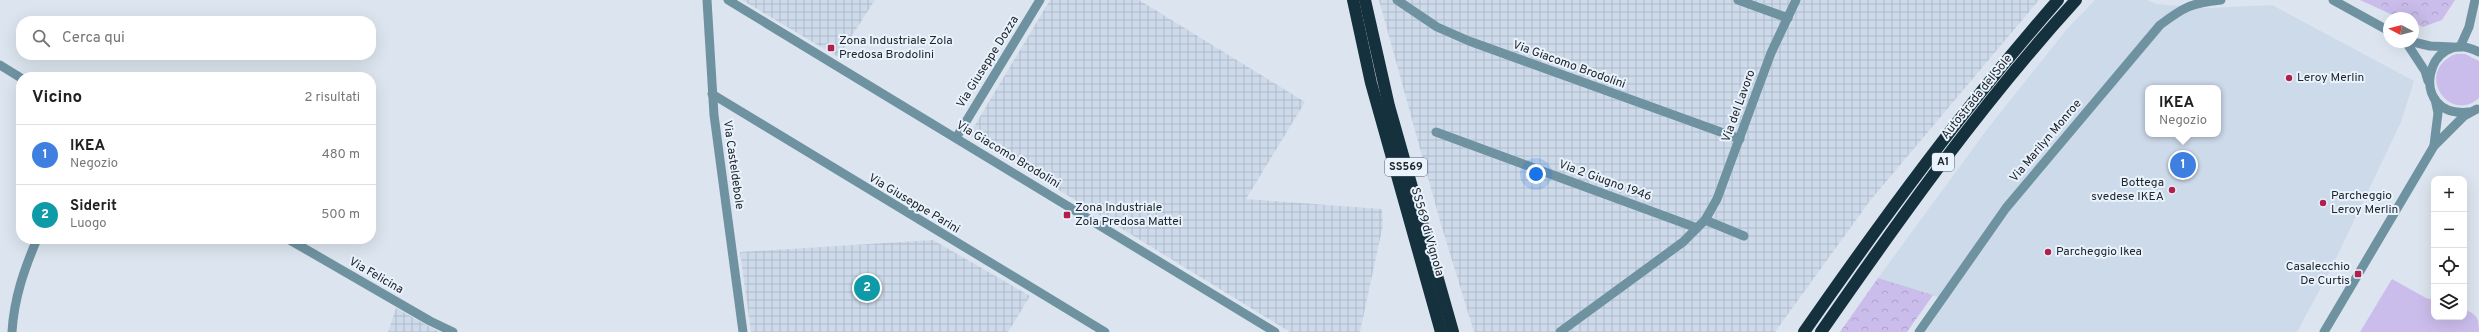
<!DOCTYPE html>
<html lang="it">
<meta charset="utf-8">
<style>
:root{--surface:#fff;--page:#f2f2f2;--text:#222;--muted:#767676;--line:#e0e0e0;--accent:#0f766e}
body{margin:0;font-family:Overpass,sans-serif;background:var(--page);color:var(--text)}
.controls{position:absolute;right:12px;bottom:12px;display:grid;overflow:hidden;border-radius:8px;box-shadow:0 4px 16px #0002}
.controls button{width:36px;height:36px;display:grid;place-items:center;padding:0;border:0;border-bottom:1px solid var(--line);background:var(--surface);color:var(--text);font:20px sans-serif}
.compass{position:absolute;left:2383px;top:12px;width:36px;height:36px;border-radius:50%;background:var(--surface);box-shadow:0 4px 16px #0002;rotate:277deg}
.you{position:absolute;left:1536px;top:174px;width:14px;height:14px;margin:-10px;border:3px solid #fff;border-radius:50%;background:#1a73e8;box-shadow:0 0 0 6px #1a73e833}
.badge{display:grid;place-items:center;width:26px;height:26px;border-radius:50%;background:var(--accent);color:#fff;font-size:13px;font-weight:700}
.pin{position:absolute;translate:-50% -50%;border:2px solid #fff;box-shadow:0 1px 4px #0006}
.popup{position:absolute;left:2145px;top:85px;width:76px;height:52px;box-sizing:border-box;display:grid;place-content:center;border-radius:8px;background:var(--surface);filter:drop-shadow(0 1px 3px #0005);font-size:13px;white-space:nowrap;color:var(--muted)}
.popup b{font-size:15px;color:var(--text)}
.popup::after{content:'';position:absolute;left:50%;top:100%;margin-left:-8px;border:8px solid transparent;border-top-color:var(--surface)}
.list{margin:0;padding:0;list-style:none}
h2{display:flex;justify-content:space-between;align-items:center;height:52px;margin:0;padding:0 16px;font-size:17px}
h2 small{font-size:13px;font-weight:400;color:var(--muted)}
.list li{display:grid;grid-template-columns:26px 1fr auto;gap:12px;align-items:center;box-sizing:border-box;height:60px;padding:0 16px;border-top:1px solid var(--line)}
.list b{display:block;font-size:15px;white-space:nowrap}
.list p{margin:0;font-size:13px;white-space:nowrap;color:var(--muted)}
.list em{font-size:13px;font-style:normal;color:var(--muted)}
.icon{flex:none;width:22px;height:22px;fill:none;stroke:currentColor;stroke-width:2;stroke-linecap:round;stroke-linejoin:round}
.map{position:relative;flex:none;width:2479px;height:332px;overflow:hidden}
.search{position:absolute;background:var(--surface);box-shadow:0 4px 16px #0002;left:16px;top:16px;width:360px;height:44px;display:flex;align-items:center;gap:10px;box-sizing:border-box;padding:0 14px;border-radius:16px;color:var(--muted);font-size:15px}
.panel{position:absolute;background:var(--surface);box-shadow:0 4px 16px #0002;left:16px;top:72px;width:360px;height:172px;border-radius:16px}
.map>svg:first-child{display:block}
.built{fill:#cddaea;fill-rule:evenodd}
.industrial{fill:url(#industrial-grid)}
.grass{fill:#cbbdeb}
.forest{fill:url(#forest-crowns)}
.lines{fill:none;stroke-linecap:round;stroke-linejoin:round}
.minor{stroke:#6f92a1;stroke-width:9}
.highway{stroke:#14313d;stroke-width:12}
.poi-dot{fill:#b1204a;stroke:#e9f3fd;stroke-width:1.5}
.labels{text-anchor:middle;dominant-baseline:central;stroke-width:4;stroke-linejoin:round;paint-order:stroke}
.shield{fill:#e9f3fd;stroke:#5e6369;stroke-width:1}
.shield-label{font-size:11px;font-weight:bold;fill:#222529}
.poi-label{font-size:12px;fill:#222529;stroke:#e9f3fd;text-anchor:start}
.street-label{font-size:12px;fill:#222529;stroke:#e9f3fd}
</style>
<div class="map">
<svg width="2479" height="332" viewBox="0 0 2479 332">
<defs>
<pattern id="industrial-grid" width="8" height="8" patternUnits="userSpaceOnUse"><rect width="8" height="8" fill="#cddaea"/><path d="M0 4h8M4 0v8" fill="none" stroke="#b0bbc9"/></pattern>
<pattern id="forest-crowns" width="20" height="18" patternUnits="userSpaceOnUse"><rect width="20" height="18" fill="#cbbdeb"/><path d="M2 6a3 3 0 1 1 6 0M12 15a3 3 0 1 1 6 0" fill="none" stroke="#aea2ca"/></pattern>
</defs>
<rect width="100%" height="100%" fill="#dce5ef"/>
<path class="built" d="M2095,0h52l9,4 52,4 64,-3 142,76 -13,41 -69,145 -35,65h-372l22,-32 -69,-22 110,-150 79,-99zM2148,88h70v46h-70z"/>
<g class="industrial">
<polygon points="742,0 875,0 838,57"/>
<polygon points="1050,0 1139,0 1305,102 1246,199 1382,209 1383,225 1360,332 1290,332 969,135"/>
<polygon points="1379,0 2039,0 1869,202 1775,332 1474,332 1440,221"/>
<polygon points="933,240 1030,296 1008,332 751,332 740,252"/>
<polygon points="396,308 439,332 388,332"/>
</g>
<g class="grass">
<path d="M2456,54h9l14,7v37c-30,27 -66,-27 -23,-44z"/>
<path d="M2392,279l34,19 8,2v17h30v-8c13,6 15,8 15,23h-119z"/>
</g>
<g class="forest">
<polygon points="2360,0 2455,0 2442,20 2423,27 2413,23 2413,18 2399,18"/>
<polygon points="1878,278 1933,295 1907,332 1840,332"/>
</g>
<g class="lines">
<g class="minor">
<polyline points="707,0 714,115 743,332"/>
<polyline points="728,0 1275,332"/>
<polyline points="1397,0 1437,27 1469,41 1740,139"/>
<polyline points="1738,0 1788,18"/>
<polyline points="2333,0 2389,31"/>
<polyline points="2406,42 2425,71 2428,81"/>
<polyline points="2413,42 2430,46 2453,47"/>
<polyline points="2460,47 2469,27 2475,0"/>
<polyline points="0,65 21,78"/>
<polyline points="712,94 1105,332"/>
<path d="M2469,112c-63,7 -43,-88 10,-60"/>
<polyline points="1436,132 1697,228"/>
<polyline points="956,138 1040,0"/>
<polyline points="2434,145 2438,113 2435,99"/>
<polyline points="1705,220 1744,236"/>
<polyline points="288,239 430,321 453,332"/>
<path d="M12,332c2,-34 12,-62 25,-93"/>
<polyline points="1560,332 1683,242 1705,220 1717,199 1771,53 1796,0"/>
<path d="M1919,332l87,-124 154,-183c24,-18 31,-22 61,-25"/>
<polyline points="2324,332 2434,146 2464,116 2477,109"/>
</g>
<g class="highway">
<polyline points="1353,0 1371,83 1441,332"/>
<polyline points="1365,0 1389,106 1453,332"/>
<path d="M1804,332c80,-115 162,-227 254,-332"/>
<path d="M1821,332c80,-115 161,-229 255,-332"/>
</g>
</g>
<g class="poi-dot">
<rect x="827" y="44" width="8" height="8" rx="2"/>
<circle cx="2289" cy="78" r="4"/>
<circle cx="2172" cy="190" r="4"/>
<circle cx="2323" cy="203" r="4"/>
<rect x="1063" y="211" width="8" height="8" rx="2"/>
<circle cx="2048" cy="252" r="4"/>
<rect x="2354" y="270" width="8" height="8" rx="2"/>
</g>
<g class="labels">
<g class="shield">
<rect x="1932" y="153" width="22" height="18" rx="3"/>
<rect x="1385" y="158" width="42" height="18" rx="3"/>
</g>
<g class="shield-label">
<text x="1943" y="162">A1</text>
<text x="1406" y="167">SS569</text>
</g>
<g class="poi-label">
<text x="839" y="41">Zona Industriale Zola<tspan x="839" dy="14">Predosa Brodolini</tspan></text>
<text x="2297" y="78">Leroy Merlin</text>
<text x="2164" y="183" text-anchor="end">Bottega<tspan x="2164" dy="14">svedese IKEA</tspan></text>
<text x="2331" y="196">Parcheggio<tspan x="2331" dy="14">Leroy Merlin</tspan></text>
<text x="1075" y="208">Zona Industriale<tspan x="1075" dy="14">Zola Predosa Mattei</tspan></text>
<text x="2056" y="252">Parcheggio Ikea</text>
<text x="2350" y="267" text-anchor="end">Casalecchio<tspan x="2350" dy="14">De Curtis</tspan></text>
</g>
<g class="street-label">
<text transform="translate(988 62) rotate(-58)">Via Giuseppe Dozza</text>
<text transform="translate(1569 65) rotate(20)">Via Giacomo Brodolini</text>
<text transform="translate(1977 97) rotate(-51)">Autostrada del Sole</text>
<text transform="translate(1739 106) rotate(-70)">Via del Lavoro</text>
<text transform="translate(2046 141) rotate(-50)">Via Marilyn Monroe</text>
<text transform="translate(1008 155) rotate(31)">Via Giacomo Brodolini</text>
<text transform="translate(733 165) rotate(82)">Via Casteldebole</text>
<text transform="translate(1605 181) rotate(20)">Via 2 Giugno 1946</text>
<text transform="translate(914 204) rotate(31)">Via Giuseppe Parini</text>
<text transform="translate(1427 232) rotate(74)">SS569 di Vignola</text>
<text transform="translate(376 276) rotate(30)">Via Felicina</text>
</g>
</g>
</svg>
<div class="controls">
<button>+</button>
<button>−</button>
<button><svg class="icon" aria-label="locate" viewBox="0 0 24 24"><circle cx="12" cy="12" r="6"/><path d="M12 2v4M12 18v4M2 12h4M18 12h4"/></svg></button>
<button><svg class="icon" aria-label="layers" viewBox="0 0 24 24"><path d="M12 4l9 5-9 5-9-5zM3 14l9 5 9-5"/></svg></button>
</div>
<svg class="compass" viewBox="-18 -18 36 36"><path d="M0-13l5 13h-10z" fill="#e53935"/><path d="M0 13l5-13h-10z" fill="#767676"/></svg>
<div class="you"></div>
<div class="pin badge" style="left:2183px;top:165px;background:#3f7fe0">1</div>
<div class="popup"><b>IKEA</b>Negozio</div>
<div class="pin badge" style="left:867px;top:288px;background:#0f9aa8">2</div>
<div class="search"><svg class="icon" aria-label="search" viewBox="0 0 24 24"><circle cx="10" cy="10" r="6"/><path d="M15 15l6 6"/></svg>Cerca qui</div>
<section class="panel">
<h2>Vicino<small>2 risultati</small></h2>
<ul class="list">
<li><span class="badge" style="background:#3f7fe0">1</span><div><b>IKEA</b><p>Negozio</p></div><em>480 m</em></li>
<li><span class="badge" style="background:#0f9aa8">2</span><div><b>Siderit</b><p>Luogo</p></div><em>500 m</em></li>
</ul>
</section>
</div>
